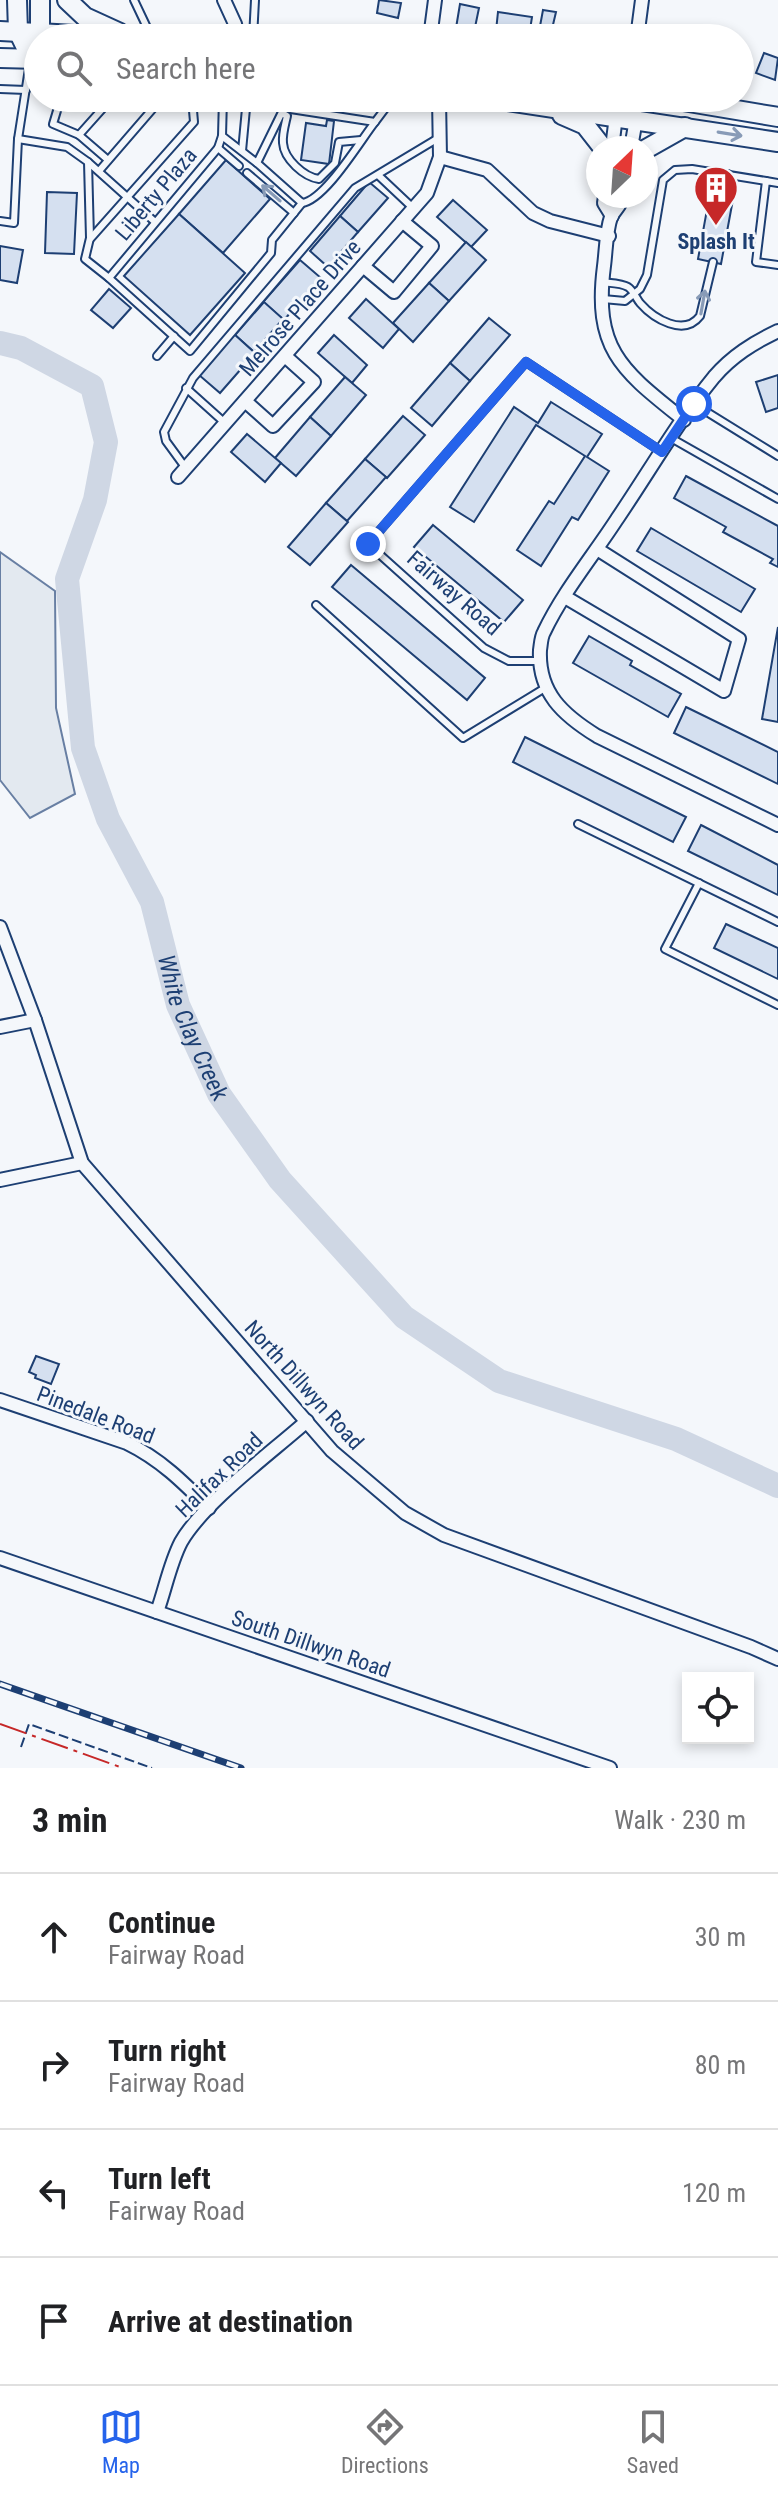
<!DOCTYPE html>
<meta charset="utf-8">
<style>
:root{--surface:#fff;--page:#f6f6f6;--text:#202124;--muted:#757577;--line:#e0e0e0;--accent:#2563eb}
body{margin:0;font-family:"Roboto Condensed",sans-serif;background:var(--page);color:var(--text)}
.controls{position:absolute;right:24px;bottom:24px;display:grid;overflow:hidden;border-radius:0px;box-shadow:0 4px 12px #0003}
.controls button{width:72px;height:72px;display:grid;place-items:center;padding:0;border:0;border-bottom:2px solid var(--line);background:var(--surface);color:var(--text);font:40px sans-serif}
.compass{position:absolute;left:586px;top:136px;width:72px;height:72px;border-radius:50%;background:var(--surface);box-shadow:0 4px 12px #0003;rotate:25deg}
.stop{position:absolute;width:24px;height:24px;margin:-18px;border:6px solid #2563eb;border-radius:50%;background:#fff}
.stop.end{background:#2563eb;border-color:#fff;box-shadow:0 2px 8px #0008}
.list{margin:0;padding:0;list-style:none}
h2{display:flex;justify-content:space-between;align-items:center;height:104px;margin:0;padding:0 32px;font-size:34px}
h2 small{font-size:26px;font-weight:400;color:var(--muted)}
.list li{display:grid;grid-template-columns:52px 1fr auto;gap:24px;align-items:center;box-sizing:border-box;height:128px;padding:0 32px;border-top:2px solid var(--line)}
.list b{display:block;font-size:30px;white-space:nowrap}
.list p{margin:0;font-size:26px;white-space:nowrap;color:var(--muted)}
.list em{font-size:26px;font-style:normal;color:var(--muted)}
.icon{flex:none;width:44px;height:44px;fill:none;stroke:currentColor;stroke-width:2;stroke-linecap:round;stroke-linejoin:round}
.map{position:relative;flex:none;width:778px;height:1768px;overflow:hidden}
.search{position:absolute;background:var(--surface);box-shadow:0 4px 12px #0003;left:24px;right:24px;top:24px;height:88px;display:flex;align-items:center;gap:20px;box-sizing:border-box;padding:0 28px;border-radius:44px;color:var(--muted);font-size:30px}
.sheet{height:616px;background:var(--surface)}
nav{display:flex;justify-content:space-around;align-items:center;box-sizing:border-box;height:112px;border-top:2px solid var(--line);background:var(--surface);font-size:22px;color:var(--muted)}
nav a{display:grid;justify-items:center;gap:4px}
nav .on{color:var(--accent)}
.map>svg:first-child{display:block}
.green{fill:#e3e9f0;stroke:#687fa3;stroke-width:2}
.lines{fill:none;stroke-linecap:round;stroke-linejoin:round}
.river{stroke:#cfd7e4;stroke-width:24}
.building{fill:#d5e0f0;stroke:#1d3f73;stroke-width:2}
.lane-casing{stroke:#1d3f73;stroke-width:10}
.street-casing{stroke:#1d3f73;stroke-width:16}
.primary-casing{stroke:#1d3f73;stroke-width:22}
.lane{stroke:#f4f7fb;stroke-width:6}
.street{stroke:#f4f7fb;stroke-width:12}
.primary{stroke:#f4f7fb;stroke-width:18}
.rail-casing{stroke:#1d3f73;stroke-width:7}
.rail{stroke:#f4f7fb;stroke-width:4;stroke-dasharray:12;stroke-linecap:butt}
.fence{stroke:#1d3f73;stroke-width:2;stroke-dasharray:10 4;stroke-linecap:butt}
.power{stroke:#c62828;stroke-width:2;stroke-dasharray:28 6 4 6;stroke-linecap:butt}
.oneway{stroke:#889bb7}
.route{stroke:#2563eb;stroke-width:10}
.labels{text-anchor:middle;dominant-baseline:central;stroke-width:6;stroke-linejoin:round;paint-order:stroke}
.street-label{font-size:22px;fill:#1d3f73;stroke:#f4f7fb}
.poi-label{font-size:22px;font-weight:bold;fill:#1d3f73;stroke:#f4f7fb}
.water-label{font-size:24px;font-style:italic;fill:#1d3f73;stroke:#f4f7fb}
</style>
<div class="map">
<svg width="778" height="1768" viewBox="0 0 778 1768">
<rect width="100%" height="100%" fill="#f4f7fb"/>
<polygon class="green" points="0,552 55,591 56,708 75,794 30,818 0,780"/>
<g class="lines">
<path class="river" id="s1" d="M0,343l21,5 71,38 14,56 -11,58 -28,79 16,169 25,71 44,83 26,103 41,89 61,86 124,137 95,64 177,58 102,47"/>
</g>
<g class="building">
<polygon points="379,0 401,3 398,18 377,13"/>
<polygon points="460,4 479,8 473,37 455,34"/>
<polygon points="543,10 556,12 552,29 565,31 564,38 538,37"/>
<polygon points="498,12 532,17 529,36 496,31"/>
<polygon points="764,53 778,58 775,80 756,73"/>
<polygon points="327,120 334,121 329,164 301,160 306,123 326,126"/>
<polygon points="226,160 270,199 223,253 179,214"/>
<polygon points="369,182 388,198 358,232 340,216"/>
<polygon points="718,191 734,194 721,264 698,259 710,193 718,194"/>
<polygon points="47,192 77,193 74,254 45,253"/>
<polygon points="453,200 487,230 471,247 437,217"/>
<polygon points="179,214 245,273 190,335 124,276"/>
<polygon points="340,216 358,232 328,267 310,251"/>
<polygon points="466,242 486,260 449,301 429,283"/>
<polygon points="0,246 23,250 17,283 0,280"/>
<polygon points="300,260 321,278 284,320 263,302"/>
<polygon points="429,283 449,301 413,342 393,323"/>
<polygon points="109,289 131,308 113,328 91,310"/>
<polygon points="366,299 399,329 383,348 349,318"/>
<polygon points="264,302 283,319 254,352 235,335"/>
<polygon points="489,318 510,335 470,381 450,363"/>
<polygon points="234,334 255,353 220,393 199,375"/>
<polygon points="334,335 367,365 352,383 318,353"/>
<polygon points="450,363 470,381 432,426 411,408"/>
<polygon points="778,375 778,408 766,412 756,382"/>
<polygon points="345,377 366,395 331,436 310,417"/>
<polygon points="551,402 602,434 587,457 609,471 578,520 572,517 541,566 517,550 549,501 554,504 585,456 536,425 474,522 450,507 514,407 538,423"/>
<polygon points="403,416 425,435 387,478 365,459"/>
<polygon points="310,417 331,436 296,476 275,458"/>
<polygon points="247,434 281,463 265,482 231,452"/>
<polygon points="365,459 386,477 347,521 326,503"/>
<polygon points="686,476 778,526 778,567 770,563 773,559 723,532 726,527 674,498"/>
<polygon points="326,503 348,522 310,565 288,547"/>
<polygon points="433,525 523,600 504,622 414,547"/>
<polygon points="651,528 755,589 741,612 637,551"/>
<polygon points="351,565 485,678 467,700 332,587"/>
<polygon points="778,627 778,722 762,719"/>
<polygon points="589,636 632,661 630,665 681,694 668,717 573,663"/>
<polygon points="686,707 778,752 778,784 674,733"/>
<polygon points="525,737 686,817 673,842 513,762"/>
<polygon points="701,825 778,865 778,895 688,851"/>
<polygon points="726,924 778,948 778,979 714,948"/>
<polygon points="36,1356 59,1364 51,1384 35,1378 36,1375 29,1372"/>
</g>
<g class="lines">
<g class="lane-casing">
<g id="lane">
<polyline points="134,0 152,38"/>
<polyline points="253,38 255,0"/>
<polyline points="0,89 26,90"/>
<polyline points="65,98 59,104 53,124 79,135 108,160"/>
<polyline points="281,98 284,108 375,122 393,98"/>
<path d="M282,113l5,3c-2,9 -5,19 -4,27 1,16 21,34 36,36l16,-16 4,-21 22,-2"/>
<polyline points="79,135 112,98"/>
<polyline points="222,136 257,163 282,112"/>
<polyline points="18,139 67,147 88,162 90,238 85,259 109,278 218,148 222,136 223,98"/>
<polyline points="218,148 239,166"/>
<polyline points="242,151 247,98"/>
<polyline points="88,162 155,222"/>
<path d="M257,163l45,40c23,-3 58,-62 73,-81"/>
<polyline points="99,171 162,98"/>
<polyline points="247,173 294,213"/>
<polyline points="378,175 413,208"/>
<polyline points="778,183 766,181 756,262 778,265"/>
<polyline points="725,193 728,174"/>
<polyline points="0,221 14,223 18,139 30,62"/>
<polyline points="91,238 194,122 192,99 169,98"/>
<polyline points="109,278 190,351 271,253 272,240 302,203"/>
<path d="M602,282c7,1 20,1 26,5 5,3 8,11 12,16 14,16 44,34 60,13l13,-54"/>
<polyline points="603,299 625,301 640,289 647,275 663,180 675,170 692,169 766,181"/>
<polyline points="157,356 174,336"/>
<polyline points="186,388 225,423"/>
<polyline points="694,404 778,456"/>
<polyline points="671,438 778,499"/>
<polyline points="185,467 166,441 164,432 193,378 355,188 440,137"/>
<polyline points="316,605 463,738 545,688"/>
<polyline points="541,661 509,661 484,648 368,544 526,362 662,452"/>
<polyline points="578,824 778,922"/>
<polyline points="699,883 665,949 778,1005"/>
</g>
</g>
<g class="street-casing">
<g id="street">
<polyline points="224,0 235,24 238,38"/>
<polyline points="430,38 435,0"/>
<polyline points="637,38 642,0"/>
<polyline points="612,148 616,116 627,98"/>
<polyline points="631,148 636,119 632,98"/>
<polyline points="440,157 487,170 533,213 550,221 609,236"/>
<polyline points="605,196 604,203 612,216"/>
<path d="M623,196c-2,10 -8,13 -12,21 -5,14 -5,34 -7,49 -11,85 19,105 80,154"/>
<polyline points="363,266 394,292 432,246 402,221"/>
<path d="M778,331c-25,12 -46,25 -64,46 -36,44 -65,95 -97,142 -24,37 -54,73 -73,113 -3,5 -3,12 -4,18 -2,43 23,65 57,86l181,89"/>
<polyline points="245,401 273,426 314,382 285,356"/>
<polyline points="178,477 427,193 440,157 439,98"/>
<polyline points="565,597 724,691 739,639 597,549"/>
<polyline points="0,927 35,1020 82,1163 332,1451 405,1513 444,1535 751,1647 778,1659"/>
<polyline points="0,1027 35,1020"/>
<polyline points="0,1180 82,1163"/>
<path d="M0,1400l127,43c33,16 56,39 82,65"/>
<polyline points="0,1558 610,1768"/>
<path d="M157,1612c8,-22 13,-49 24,-70 23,-40 90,-89 126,-121"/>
</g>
</g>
<g class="primary-casing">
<g id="primary">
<polyline points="17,0 18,31 31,58"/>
<polyline points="67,0 85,17 120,33"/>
<polyline points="0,31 131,38"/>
<polyline points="37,40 40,31 40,0"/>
<polyline points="0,58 38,59"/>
<polyline points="487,98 778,142"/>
<polyline points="665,98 778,117"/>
<polyline points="562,115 585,125 603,148"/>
<polyline points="646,149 685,127"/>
</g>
</g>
<use href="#lane" class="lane"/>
<use href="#street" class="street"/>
<use href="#primary" class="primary"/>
<g class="rail-casing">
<polyline id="rail" points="0,1684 241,1768"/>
</g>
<use href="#rail" class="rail"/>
<polyline class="fence" points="21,1747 29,1724 152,1768"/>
<polyline class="power" points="0,1724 123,1768"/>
</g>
<defs><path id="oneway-shaft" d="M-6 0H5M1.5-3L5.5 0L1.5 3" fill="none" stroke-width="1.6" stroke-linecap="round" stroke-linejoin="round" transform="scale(2)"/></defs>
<g class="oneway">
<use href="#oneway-shaft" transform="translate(730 134) rotate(9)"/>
<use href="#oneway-shaft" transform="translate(271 193) rotate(-139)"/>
<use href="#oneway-shaft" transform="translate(703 302) rotate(-80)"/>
</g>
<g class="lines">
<polyline class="route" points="368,544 526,362 662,452 694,404"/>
</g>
<defs>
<g id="building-pin" transform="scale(2.3)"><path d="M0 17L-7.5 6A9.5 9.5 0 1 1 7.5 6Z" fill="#c62828" stroke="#f4f7fb"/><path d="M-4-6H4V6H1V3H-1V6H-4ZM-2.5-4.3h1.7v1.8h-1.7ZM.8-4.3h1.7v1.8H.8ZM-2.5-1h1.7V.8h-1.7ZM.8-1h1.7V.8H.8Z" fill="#fff"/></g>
</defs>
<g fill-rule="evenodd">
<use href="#building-pin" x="716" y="188"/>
</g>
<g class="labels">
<g class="street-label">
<text transform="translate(156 194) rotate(-50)">Liberty Plaza</text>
<text transform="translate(300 308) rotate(-49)">Melrose Place Drive</text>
<text transform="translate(454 593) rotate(41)">Fairway Road</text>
<text transform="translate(304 1385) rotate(48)">North Dillwyn Road</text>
<text transform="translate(96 1415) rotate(21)">Pinedale Road</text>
<text transform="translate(219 1475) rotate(-44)">Halifax Road</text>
<text transform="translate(311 1644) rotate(19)">South Dillwyn Road</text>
</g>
<g class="poi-label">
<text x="716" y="241">Splash It</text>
</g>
<g class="water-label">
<text stroke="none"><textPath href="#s1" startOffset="774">White Clay Creek</textPath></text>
</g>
</g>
</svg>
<div class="controls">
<button><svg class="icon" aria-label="locate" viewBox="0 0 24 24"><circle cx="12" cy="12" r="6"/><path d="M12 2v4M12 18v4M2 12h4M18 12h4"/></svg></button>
</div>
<svg class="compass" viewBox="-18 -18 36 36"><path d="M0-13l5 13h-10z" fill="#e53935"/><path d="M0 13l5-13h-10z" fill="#757577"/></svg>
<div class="stop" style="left:694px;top:404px"></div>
<div class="stop end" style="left:368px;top:544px"></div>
<div class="search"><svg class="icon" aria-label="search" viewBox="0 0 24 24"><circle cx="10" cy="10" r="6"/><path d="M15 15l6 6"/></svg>Search here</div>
</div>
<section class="sheet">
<h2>3 min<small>Walk · 230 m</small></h2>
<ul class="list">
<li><svg class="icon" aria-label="ahead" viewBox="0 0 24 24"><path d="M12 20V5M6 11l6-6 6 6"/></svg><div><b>Continue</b><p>Fairway Road</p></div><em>30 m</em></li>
<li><svg class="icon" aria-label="right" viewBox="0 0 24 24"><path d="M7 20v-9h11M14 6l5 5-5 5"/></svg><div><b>Turn right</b><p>Fairway Road</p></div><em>80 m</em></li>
<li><svg class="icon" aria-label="left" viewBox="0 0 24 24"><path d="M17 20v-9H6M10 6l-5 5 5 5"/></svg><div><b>Turn left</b><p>Fairway Road</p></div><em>120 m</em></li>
<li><svg class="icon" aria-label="arrive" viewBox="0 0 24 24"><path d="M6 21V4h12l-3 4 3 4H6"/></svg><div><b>Arrive at destination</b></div></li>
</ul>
</section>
<nav>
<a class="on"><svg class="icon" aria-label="map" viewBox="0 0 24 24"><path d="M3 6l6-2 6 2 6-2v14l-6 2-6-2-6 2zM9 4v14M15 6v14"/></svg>Map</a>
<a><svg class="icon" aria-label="directions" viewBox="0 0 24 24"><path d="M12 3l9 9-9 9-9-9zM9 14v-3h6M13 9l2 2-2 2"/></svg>Directions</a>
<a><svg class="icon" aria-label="saved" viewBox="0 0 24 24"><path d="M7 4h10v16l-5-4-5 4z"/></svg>Saved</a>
</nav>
